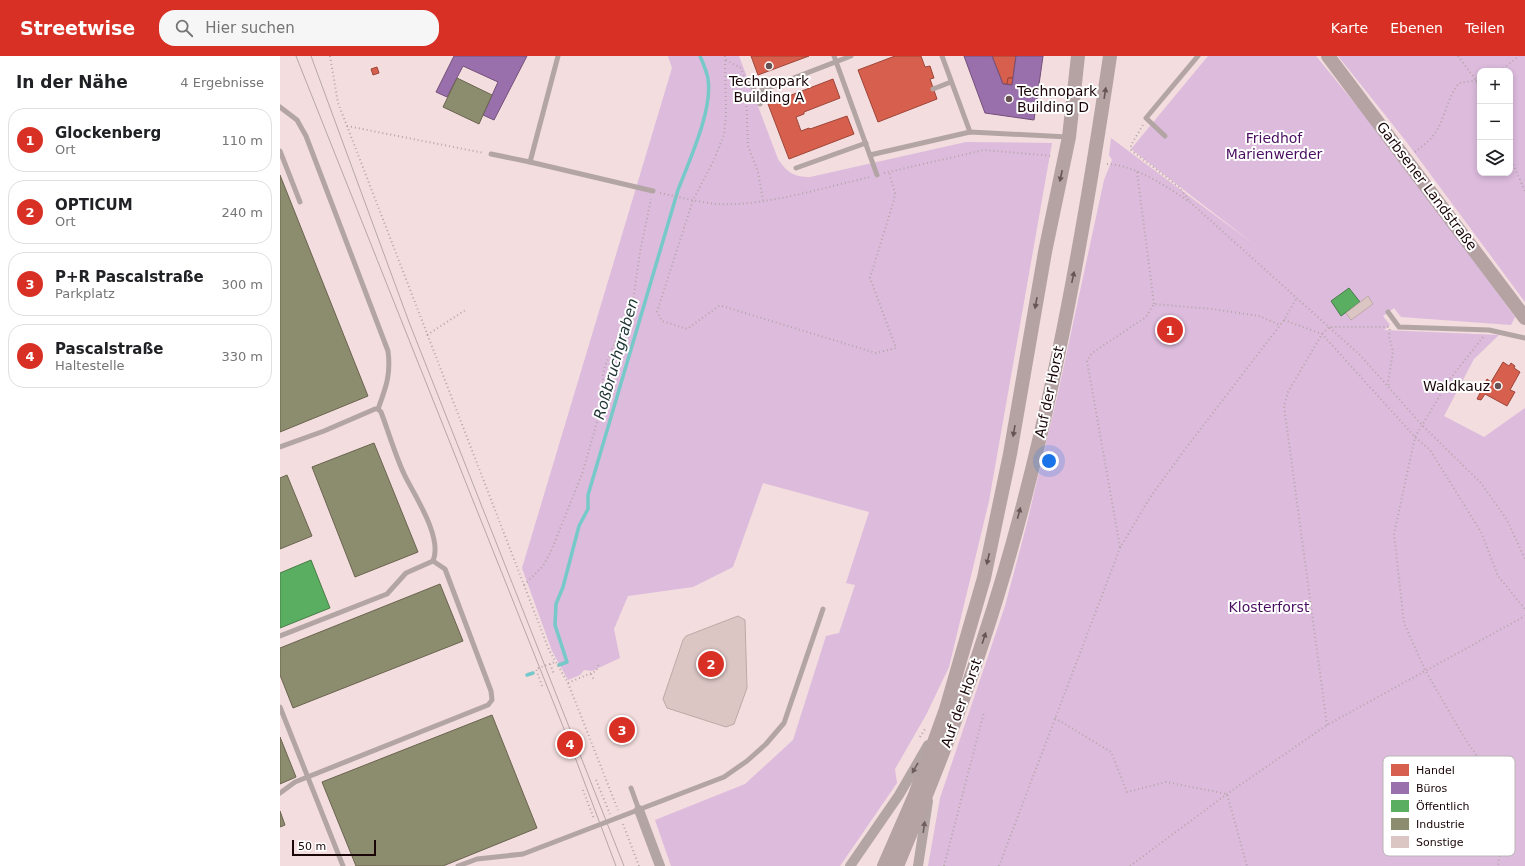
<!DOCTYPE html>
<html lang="de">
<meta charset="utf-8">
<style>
:root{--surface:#fff;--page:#f6f6f6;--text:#202124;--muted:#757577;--line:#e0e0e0;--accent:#d93025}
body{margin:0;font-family:"DejaVu Sans",sans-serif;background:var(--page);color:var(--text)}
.controls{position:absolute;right:12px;top:12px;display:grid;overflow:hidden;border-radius:8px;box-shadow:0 2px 6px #0003}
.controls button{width:36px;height:36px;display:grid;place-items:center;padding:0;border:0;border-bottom:1px solid var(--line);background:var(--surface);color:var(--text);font:20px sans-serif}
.scale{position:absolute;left:12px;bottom:10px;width:84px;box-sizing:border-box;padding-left:4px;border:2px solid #1a0608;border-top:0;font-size:11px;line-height:14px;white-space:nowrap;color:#1a0608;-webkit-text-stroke:3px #fff;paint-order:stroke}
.you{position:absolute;left:769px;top:405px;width:14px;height:14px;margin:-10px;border:3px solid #fff;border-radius:50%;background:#1a73e8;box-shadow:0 0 0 6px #1a73e833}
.badge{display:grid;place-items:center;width:26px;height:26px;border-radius:50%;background:var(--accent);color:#fff;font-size:13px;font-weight:700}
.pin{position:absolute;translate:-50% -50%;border:2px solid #fff;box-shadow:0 1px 4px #0006}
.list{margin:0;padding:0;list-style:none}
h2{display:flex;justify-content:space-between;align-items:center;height:52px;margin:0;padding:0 16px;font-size:17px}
h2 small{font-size:13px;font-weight:400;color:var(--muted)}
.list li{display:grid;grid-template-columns:26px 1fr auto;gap:12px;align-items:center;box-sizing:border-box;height:64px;margin:0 8px 8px;padding:0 8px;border:1px solid var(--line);border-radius:16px}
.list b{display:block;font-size:15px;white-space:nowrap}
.list p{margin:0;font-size:13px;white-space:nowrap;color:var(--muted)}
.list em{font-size:13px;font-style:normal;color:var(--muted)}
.icon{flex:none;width:22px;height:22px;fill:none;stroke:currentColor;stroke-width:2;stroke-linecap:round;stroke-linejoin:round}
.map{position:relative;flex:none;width:1245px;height:810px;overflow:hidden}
header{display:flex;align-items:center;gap:24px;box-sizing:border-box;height:56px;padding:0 20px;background:var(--accent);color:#fff}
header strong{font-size:19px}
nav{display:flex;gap:22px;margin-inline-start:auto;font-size:14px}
.search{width:280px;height:36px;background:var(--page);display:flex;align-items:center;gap:10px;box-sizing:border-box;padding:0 14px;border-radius:16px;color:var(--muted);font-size:15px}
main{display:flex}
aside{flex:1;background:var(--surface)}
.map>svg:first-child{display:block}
.green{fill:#dcbbdd;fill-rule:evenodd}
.shops{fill:#d6604d;stroke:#9e4538}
.offices{fill:#9970ab;stroke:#73507a}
.public{fill:#5aae61;stroke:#477c46}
.industry{fill:#8c8c6e;stroke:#6a644f}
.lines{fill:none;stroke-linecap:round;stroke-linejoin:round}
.stream{stroke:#77c9c9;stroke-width:3.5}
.building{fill:#dbc6c4;stroke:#bea9a7}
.path{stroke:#b5a6a7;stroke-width:2;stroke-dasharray:1 3;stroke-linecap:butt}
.lane{stroke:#b4a5a5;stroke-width:5}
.street{stroke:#b4a5a5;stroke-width:10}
.secondary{stroke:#b5a3a4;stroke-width:14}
.tram{stroke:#b8a7a8;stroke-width:1}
.oneway{fill:#685456}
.oneway2{fill:#6f5d5e}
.poi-dot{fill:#665153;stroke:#fff;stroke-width:1.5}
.labels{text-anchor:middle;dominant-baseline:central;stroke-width:4;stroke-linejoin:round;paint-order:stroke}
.poi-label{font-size:14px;fill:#1a0608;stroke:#fff}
.park-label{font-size:14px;fill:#4a0e61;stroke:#fff}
.street-label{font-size:14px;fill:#1a0608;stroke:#fff}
.water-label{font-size:15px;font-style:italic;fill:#1e3434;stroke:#fff}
.key{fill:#fff;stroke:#bab4b5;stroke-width:1}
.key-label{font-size:11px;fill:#1a0608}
</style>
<header>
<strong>Streetwise</strong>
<div class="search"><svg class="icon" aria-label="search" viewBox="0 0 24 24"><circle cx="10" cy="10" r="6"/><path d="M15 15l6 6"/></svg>Hier suchen</div>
<nav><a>Karte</a><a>Ebenen</a><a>Teilen</a></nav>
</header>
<main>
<aside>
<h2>In der Nähe<small>4 Ergebnisse</small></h2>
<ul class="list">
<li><span class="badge">1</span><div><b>Glockenberg</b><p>Ort</p></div><em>110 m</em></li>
<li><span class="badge">2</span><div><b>OPTICUM</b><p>Ort</p></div><em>240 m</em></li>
<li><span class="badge">3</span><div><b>P+R Pascalstraße</b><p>Parkplatz</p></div><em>300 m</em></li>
<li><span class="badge">4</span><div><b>Pascalstraße</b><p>Haltestelle</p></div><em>330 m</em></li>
</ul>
</aside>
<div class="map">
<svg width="1245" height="810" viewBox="0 0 1245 810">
<rect width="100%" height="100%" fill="#f3ddde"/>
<g class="green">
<path d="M388,0h71l39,103c9,14 17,18 32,18l156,-35 86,1 -63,358 -40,166 -23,48 -31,54 2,14 -57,83h-169l-16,-46 90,-36 48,-44 33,-104 13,-3 16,-48 -9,-2 23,-71 -106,-29 -30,84 -40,20 -65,9 -14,33 6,29 -28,13 -8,-1 -4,5 -12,5 -16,-29 -30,-83 150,-500z"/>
<polygon points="928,0 1036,0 1109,89 1235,261 1231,269 1121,261 1114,252 1103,260 1110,269 1104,274 1219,279 1194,303 1164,360 1204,381 1245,352 1245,810 648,810 660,742 725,550 746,471 778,337 824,124 832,104 829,99 831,82 975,189 851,93"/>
<path d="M1058,0h187v246l-120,-162zM1200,15h30v102h-30z"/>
</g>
<g class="shops">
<polygon points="471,0 529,0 478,19"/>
<polygon points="615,0 641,0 645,11 650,10 654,22 650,23 657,43 598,66 578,14"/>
<polygon points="712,0 736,0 733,22 728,22 727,28 723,28"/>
<polygon points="97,11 99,17 93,19 91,13"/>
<polygon points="728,22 733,22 732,29 727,28"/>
<polygon points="553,23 560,42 524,56 524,58 516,61 521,75 529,72 530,73 567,60 574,78 509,103 488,48"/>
<polygon points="1223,306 1229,310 1231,307 1235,310 1234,312 1240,316 1230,334 1235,336 1227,350 1205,338 1201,344 1197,343 1207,323 1211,326"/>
</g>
<g class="offices">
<polygon points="174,0 247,0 214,64 203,59 218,26 183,10 167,41 156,36"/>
<polygon points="684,0 712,0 723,28 732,29 736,0 763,0 754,64 705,57"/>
</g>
<g class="public">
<polygon points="1069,232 1080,246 1061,260 1051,245"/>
<polygon points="31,504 50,552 0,572 0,517"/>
</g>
<g class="industry">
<polygon points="177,22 212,39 199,68 163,51"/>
<polygon points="0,119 88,340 0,376"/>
<polygon points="94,387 138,496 75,521 32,411"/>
<polygon points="7,419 32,480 0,493 0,422"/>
<polygon points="160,528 183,585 13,652 0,619 0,592"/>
<polygon points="212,659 257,772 163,810 76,810 42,726"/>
<polygon points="0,681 16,721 0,728"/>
<polygon points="0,755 5,769 0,771"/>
</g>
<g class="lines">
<g class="stream">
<path d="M279,609l8,-3 -12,-37 1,-21 7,-17 16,-61 9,-17v-14l90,-305c11,-29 35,-80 30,-111 -1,-7 -5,-16 -8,-23"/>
<polyline points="247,619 253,617"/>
</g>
</g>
<g class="building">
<polygon points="1088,240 1093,248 1071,264 1066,257"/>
<polygon points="458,560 465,564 467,632 454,668 446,671 387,652 383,643 403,584 406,580"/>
</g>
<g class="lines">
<g class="path">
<polyline points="50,0 58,47 67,70 269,594 288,627 338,754"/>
<polyline points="445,0 446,60 444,79 433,106 413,144 377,256 382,265 407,273 439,250 442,250 596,297 616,292 590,222 614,144 615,137 609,116"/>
<polyline points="1178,0 1196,24 1200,33"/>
<polyline points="446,4 461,12 464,20"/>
<polyline points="1220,15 1239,0"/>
<polyline points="466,38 468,90 478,116 483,144"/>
<polyline points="863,69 851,89 851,94 899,131 910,146"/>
<polyline points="67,70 204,97"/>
<path d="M1135,96c6,-5 12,-9 17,-15 13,-15 14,-38 27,-54l21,-3"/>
<polyline points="1230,101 1245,135"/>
<path d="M827,108c28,1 61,23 84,39l169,152 62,70 59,58 26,37 18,39"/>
<polyline points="857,116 874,248"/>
<polyline points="604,117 704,94 773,100"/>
<path d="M380,137c19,4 38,9 57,11 45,3 109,-17 153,-27"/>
<polyline points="1004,264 1042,278 1135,381 1150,394 1201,476 1218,520 1245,553"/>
<polyline points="147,279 187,253"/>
<polyline points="1203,281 1170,323 1135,381 1114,478 1124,567 1145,614 1185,683 1209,717 1221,748 1222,782 1218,810"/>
<polyline points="1109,329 1108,327 1113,295 1109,281 1110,271"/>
<polyline points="840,491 807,305 812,297 866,261 874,248 932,253 979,260 1000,269"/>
<polyline points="244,529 263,510 272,493 302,418 322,349 323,319 325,310 353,245 360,196 371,143"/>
<polyline points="270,608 274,618"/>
<polyline points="311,618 314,624"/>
<polyline points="288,627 316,615 319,608"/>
<polyline points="262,630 256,613 275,606"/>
<polyline points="775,662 831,696 847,736 886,726 947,738 967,810"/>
<polyline points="1047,669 1004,350 1008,336 1042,278 1049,271 1110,271"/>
<polyline points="640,681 645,673"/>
<polyline points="316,724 330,758"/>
<polyline points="303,734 314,763"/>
<polyline points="343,768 359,810"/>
<polyline points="664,810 704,656"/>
<polyline points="719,810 840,492 869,443 903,396 1004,264 1016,243"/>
<polyline points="850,810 947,738 1047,669 1245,560"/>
</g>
<g class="lane">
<polyline points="278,0 250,106 373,135"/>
<polyline points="554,0 597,119"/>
<polyline points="662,0 690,76"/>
<polyline points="470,24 480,48"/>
<polyline points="653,33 671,26"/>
<polyline points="475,37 571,0"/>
<path d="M0,51l17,13 9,16 82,215c3,24 -2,36 -10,58"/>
<polyline points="885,80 866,62 918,0"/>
<polyline points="0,95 20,146"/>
<polyline points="211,98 250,106"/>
<polyline points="590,99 690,76 788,81"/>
<polyline points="516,112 586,87"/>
<polyline points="1108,256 1119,271 1209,274 1245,282"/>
<path d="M0,391l44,-16 51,-22h3l3,3c8,21 14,43 24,64 10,20 38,62 28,85l-27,12 -19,21 -107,42"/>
<polyline points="0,651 63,810"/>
<polyline points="351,732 359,754"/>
<polyline points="0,737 15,726 208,649 212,644 211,635 165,513 153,505"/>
<polyline points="178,810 197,803 243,798 444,721 467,705 486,688 504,667 543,553"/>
</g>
<g class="street">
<polyline points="359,754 380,810"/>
<polyline points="570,810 619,739 648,689"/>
<polyline points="638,810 648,745"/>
</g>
<g class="secondary">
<polyline points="1048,0 1245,262"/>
<polyline points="604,810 635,739 666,653 704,522 730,398 765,196 789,81 798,0"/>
<path d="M617,810c31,-74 61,-148 86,-225 62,-188 98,-389 127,-585"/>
</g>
<g class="tram">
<polyline points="16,0 290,688 336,810"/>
<polyline points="31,0 129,266 344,810"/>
</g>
</g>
<defs><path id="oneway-solid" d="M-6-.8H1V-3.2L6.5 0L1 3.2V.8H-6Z"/></defs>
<g class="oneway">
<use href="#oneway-solid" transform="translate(825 37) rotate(-81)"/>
<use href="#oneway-solid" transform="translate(781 120) rotate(102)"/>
<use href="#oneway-solid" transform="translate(793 221) rotate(-78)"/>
<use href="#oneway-solid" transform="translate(756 247) rotate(100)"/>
<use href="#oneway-solid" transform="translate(734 375) rotate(100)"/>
<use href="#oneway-solid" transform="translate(739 457) rotate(-75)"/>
<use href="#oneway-solid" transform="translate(708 503) rotate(103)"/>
<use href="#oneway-solid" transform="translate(704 582) rotate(-72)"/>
</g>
<g class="oneway2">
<use href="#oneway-solid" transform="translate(635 712) rotate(120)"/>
<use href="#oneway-solid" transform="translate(644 771) rotate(-82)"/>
</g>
<g class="poi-dot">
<circle cx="489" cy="10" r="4"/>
<circle cx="729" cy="43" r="4"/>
<circle cx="1218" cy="330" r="4"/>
</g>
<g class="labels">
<g class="poi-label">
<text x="489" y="25">Technopark<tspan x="489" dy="16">Building A</tspan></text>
<text x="737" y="35" text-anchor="start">Technopark<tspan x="737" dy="16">Building D</tspan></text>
<text x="1210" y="330" text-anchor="end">Waldkauz</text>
</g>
<g class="park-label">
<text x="994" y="82">Friedhof<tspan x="994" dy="16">Marienwerder</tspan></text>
<text x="989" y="551">Klosterforst</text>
</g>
<g class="street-label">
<text transform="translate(1147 130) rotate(53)">Garbsener Landstraße</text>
<text transform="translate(769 336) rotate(-78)">Auf der Horst</text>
<text transform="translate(681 647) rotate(-70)">Auf der Horst</text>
</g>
<g class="water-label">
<text transform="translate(336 303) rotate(-74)">Roßbruchgraben</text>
</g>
</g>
<rect x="1103" y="700" width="132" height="100" rx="6" class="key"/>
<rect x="1111" y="708" width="18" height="12" fill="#d6604d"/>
<rect x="1111" y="726" width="18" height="12" fill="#9970ab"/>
<rect x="1111" y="744" width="18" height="12" fill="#5aae61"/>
<rect x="1111" y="762" width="18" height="12" fill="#8c8c6e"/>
<rect x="1111" y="780" width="18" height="12" fill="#dbc6c4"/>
<g class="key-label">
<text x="1136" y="718">Handel</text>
<text x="1136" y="736">Büros</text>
<text x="1136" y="754">Öffentlich</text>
<text x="1136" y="772">Industrie</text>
<text x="1136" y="790">Sonstige</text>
</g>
</svg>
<div class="controls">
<button>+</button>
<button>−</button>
<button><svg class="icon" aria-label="layers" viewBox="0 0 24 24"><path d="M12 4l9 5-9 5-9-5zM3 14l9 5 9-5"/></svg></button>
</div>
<div class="scale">50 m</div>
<div class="you"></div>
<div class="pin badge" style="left:890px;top:274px">1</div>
<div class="pin badge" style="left:431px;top:608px">2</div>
<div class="pin badge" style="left:342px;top:674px">3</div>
<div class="pin badge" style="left:290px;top:688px">4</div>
</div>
</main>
